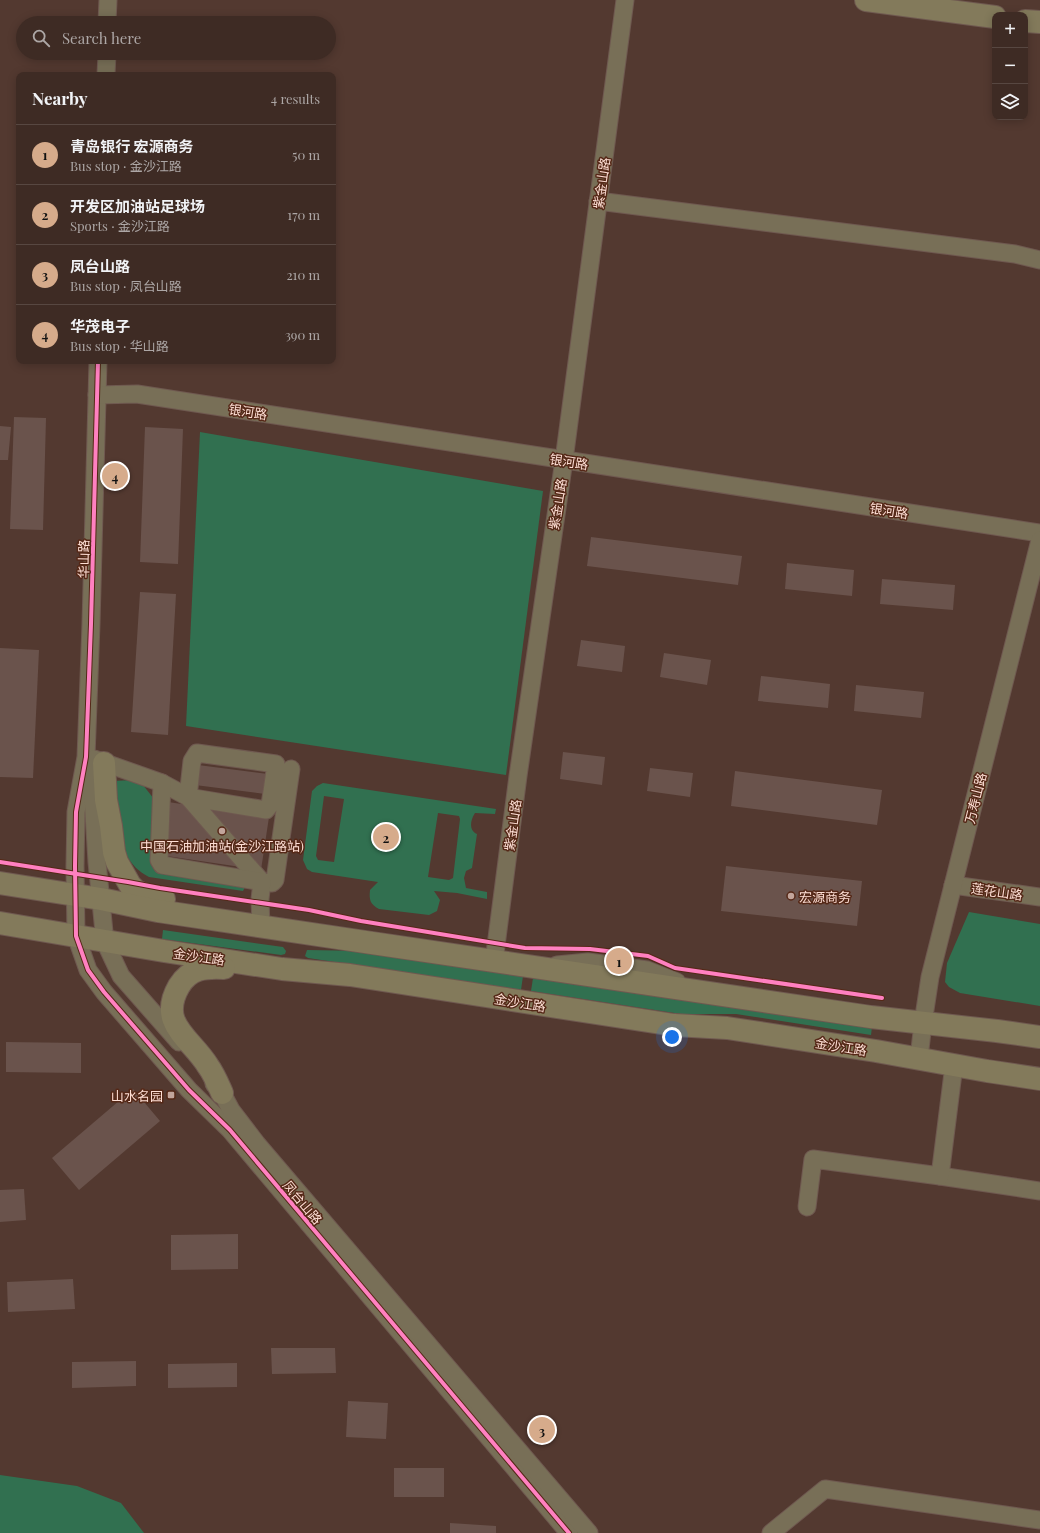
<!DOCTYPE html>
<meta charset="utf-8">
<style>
:root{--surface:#3e2b24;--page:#493731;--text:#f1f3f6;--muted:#ada7a6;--line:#574741;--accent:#d6ab8b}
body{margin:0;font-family:"Playfair Display","Noto Sans SC",serif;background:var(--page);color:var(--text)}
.controls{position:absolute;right:12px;top:12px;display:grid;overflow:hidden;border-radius:8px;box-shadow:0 2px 10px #0003}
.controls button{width:36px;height:36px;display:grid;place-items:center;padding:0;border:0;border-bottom:1px solid var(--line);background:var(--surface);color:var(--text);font:20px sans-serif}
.you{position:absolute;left:672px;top:1037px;width:14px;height:14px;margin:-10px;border:3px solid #fff;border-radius:50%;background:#1a73e8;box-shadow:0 0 0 6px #1a73e833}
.badge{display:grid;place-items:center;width:26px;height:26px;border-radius:50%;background:var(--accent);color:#111;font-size:13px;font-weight:700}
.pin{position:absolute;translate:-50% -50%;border:2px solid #fff;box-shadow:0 1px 4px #0006}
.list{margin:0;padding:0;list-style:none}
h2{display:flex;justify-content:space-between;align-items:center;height:52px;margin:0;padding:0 16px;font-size:17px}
h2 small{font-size:13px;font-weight:400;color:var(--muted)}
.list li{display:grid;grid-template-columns:26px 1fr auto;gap:12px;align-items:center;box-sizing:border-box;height:60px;padding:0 16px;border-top:1px solid var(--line)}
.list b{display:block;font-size:15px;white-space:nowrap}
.list p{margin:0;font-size:13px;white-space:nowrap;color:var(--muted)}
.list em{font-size:13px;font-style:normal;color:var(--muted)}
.icon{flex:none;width:22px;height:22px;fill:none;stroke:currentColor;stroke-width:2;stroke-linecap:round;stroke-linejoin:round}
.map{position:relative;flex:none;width:1040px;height:1533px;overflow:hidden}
.search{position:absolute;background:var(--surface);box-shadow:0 2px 10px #0003;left:16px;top:16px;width:320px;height:44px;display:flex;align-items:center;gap:10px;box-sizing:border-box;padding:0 14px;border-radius:22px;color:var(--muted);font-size:15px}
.panel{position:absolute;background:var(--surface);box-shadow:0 2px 10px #0003;left:16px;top:72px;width:320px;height:292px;border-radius:8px}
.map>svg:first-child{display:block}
.green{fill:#317050;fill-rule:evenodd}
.building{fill:#6a534c}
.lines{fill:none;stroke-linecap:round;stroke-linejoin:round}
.minor-casing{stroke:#6f5950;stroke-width:19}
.major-casing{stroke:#6f5950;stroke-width:24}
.minor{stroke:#786f57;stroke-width:17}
.major{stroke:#837a5b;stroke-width:22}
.cycleway-casing{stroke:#552817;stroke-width:6}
.cycleway{stroke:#ff80c0;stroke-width:4}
.poi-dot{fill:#c2a59b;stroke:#552817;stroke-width:1.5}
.labels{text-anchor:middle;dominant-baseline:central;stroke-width:3;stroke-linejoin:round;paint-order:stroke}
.street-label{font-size:13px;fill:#fedfd5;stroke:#552817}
.poi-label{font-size:13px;fill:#fedfd5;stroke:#552817}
</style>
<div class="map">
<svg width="1040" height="1533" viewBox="0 0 1040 1533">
<rect width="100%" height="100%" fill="#533930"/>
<g class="green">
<polygon points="200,432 543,491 506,775 186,726"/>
<path d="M133,780l10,5 11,14 -4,64 5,8 90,16 -2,4 -94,-14c-11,-6 -17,-12 -23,-23l-13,-73z"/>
<path d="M323,783l173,26 -1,5 -20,-1c-4,6 -7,17 2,21l-5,34 -6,3 -2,7 2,10 21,4v7l-30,-6 -23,-2 6,9 -3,11 -8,4 -50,-6c-9,-5 -10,-9 -9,-19l8,-8 -66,-10 -5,-3 -4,-9 9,-69 5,-5zM324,796l20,3 -10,63 -16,-2 -2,-4zM438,813l21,3 1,3 -7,59 -4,2 -21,-3z"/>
<polygon points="969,912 1040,924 1040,1006 960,993 949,987 945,982 947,963"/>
<polygon points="163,930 283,947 286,951 285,954 281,955 162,939"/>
<polygon points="307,950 365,951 523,976 521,990 308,958 305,956"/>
<polygon points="533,978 872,1027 871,1035 736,1014 681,1014 531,991"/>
<polygon points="0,1475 77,1486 121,1503 144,1533 0,1533"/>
</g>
<g class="building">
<polygon points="14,417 46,418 43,530 10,529"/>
<polygon points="0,426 11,427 8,460 0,460"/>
<polygon points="145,427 183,429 178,564 140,562"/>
<polygon points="591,537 742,556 738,585 587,566"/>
<polygon points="787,563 854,570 852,596 785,589"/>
<polygon points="882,579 955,585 953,610 880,604"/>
<polygon points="140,592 176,594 168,735 131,732"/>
<polygon points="581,640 625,646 622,672 577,666"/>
<polygon points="0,648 39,650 33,778 0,777"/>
<polygon points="664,653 711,660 707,685 660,677"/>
<polygon points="761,676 830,684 828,708 758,701"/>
<polygon points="856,685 924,692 921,718 854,711"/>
<polygon points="563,752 605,757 602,785 560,779"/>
<polygon points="198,765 268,774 265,794 195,785"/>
<polygon points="650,768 693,773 690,797 647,791"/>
<polygon points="735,771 882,790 877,825 731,806"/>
<polygon points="168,802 269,817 261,870 160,855"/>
<polygon points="726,866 862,881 857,926 721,911"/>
<polygon points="6,1042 81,1043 81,1073 6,1072"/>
<polygon points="133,1089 160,1121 79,1190 52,1158"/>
<polygon points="24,1189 26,1220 0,1222 0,1190"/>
<polygon points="238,1234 238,1269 171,1270 171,1235"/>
<polygon points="73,1279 75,1309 8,1312 7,1282"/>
<polygon points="271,1348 335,1348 336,1373 272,1374"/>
<polygon points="136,1361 136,1386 72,1388 72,1362"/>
<polygon points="237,1363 237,1387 168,1388 168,1364"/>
<polygon points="348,1401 388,1403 386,1439 346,1437"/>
<rect x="394" y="1468" width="50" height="29"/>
<polygon points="450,1523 496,1526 496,1533 450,1533"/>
</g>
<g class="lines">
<g class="minor-casing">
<g id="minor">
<polyline points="107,23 108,0"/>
<polyline points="106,75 107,53"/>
<polyline points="598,201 1015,254 1040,260"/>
<polyline points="98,361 91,624 86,757 76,812 75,866 76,936 88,970 104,992 189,1090 230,1130 569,1533"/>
<polyline points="97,395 137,394 1040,533"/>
<polyline points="94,759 162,783 188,797 266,810 270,805 276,764 197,753 192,761 188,797 262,882 272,883 275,880 291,769"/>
<polyline points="88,767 93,797 97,862 105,942 121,976 179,1042"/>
<polyline points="162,783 159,860 162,865 262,882 260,899 261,927"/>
<polyline points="953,885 1040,897"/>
<polyline points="494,961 518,776 564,460 625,0"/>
<polyline points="557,965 588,962 647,970 677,982"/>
<polyline points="919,1058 923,1023 930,977 1040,540"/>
<polyline points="214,1084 222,1093 231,1110 257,1144 589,1533"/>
<polyline points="940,1176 1040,1191"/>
<polyline points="807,1207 813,1159 940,1176 954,1065"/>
<polyline points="771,1533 825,1489 1040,1520"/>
</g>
</g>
<g class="major-casing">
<g id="major">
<polyline points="866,0 995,17"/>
<polyline points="1025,21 1040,22"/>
<polyline points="104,763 106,800 111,826 114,852 117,862 130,885 136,891 149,897 164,899"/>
<polyline points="0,883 101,899 158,911 372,943 871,1017 997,1031 1040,1037"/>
<polyline points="0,923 164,951 282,969 350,975 674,1025 727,1028 876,1051 987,1071 1040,1079"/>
<path d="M222,1093c-4,-9 -8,-19 -14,-27 -17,-28 -51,-42 -29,-80 11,-18 26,-19 45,-18"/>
</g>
</g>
<use href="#minor" class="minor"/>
<use href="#major" class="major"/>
<g class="cycleway-casing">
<g id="cycleway">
<polyline points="98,361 91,624 86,757 76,812 75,866 76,936 88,970 104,992 189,1090 230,1130 569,1533"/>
<polyline points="0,862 128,882 160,888 309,910 361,921 525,948 590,949 648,956 675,968 882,998"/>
</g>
</g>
<use href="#cycleway" class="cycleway"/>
</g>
<g class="poi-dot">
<circle cx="222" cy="831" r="4"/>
<circle cx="791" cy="896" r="4"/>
<rect x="167" y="1091" width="8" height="8" rx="2"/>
</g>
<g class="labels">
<g class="street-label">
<text transform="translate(601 183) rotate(-82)">紫金山路</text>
<text transform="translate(248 411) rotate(9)">银河路</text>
<text transform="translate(569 461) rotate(9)">银河路</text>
<text transform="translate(557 504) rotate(-81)">紫金山路</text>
<text transform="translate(889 510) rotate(9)">银河路</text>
<text transform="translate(83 559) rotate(-89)">华山路</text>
<text transform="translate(975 798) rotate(-76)">万寿山路</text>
<text transform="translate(512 825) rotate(-82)">紫金山路</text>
<text transform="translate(997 891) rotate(8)">莲花山路</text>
<text transform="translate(199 956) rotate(8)">金沙江路</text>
<text transform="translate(520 1002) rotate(9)">金沙江路</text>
<text transform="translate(841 1046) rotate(9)">金沙江路</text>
<text transform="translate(303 1202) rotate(50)">凤台山路</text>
</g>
<g class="poi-label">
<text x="222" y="845">中国石油加油站(金沙江路站)</text>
<text x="799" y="896" text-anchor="start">宏源商务</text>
<text x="163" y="1095" text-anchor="end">山水名园</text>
</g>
</g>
</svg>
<div class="controls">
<button>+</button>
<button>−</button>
<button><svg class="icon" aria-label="layers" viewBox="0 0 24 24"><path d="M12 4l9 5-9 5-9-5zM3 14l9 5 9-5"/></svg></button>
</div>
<div class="you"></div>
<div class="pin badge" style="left:619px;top:961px">1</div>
<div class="pin badge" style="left:386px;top:837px">2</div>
<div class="pin badge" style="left:542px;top:1430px">3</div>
<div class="pin badge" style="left:115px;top:476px">4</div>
<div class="search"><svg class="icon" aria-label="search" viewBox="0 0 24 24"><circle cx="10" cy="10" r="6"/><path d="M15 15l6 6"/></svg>Search here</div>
<section class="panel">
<h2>Nearby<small>4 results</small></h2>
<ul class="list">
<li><span class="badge">1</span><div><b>青岛银行 宏源商务</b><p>Bus stop · 金沙江路</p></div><em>50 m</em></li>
<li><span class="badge">2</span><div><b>开发区加油站足球场</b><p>Sports · 金沙江路</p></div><em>170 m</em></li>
<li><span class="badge">3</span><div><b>凤台山路</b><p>Bus stop · 凤台山路</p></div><em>210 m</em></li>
<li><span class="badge">4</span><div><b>华茂电子</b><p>Bus stop · 华山路</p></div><em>390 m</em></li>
</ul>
</section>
</div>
